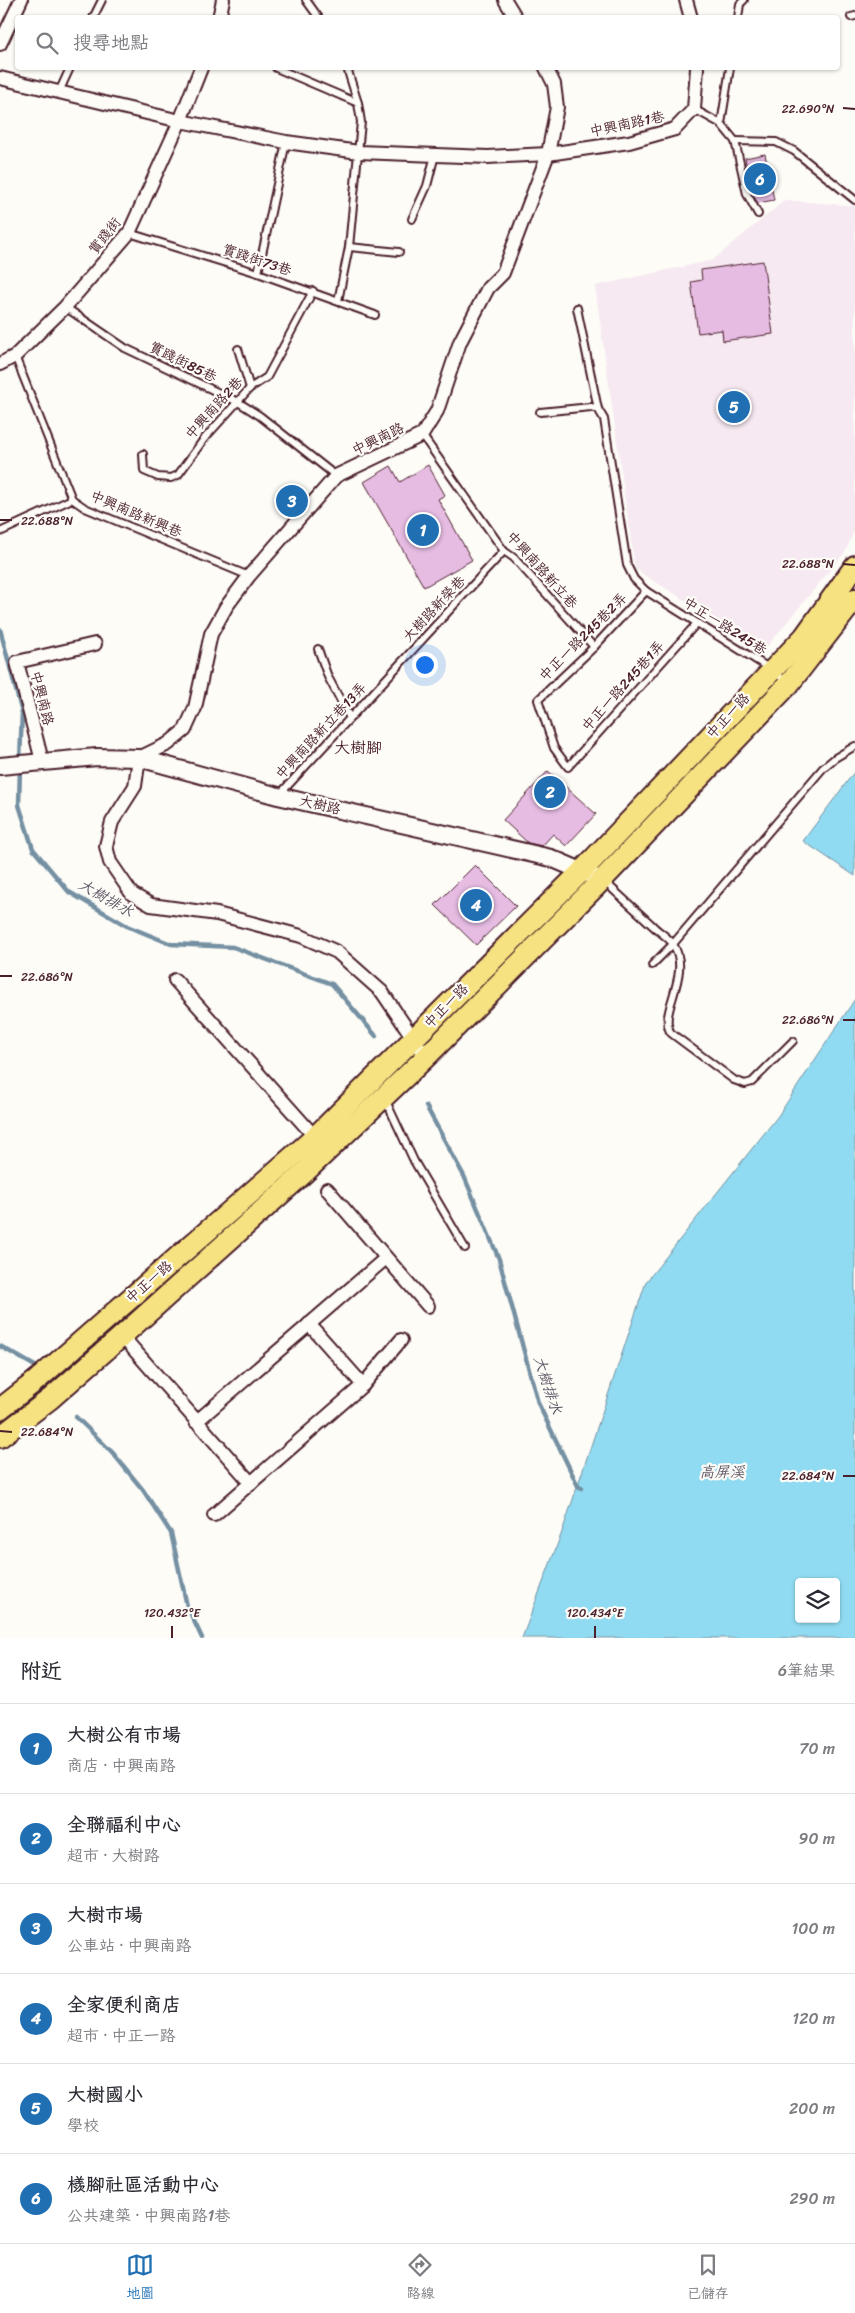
<!DOCTYPE html>
<html lang="zh-TW">
<meta charset="utf-8">
<style>
:root{--surface:#fff;--page:#f2f2f3;--text:#2b2b33;--muted:#7c7c81;--line:#e1e1e2;--accent:#1f6fb2}
body{margin:0;font-family:Sriracha,"LXGW WenKai TC",sans-serif;background:var(--page);color:var(--text)}
.controls{position:absolute;right:15px;bottom:15px;display:grid;overflow:hidden;border-radius:5px;box-shadow:0 1px 4px #0004}
.controls button{width:45px;height:45px;display:grid;place-items:center;padding:0;border:0;border-bottom:1px solid var(--line);background:var(--surface);color:var(--text);font:25px sans-serif}
.you{position:absolute;left:424px;top:664px;width:18px;height:18px;margin:-12px;border:4px solid #fff;border-radius:50%;background:#1a73e8;box-shadow:0 0 0 8px #1a73e833}
.badge{display:grid;place-items:center;width:32px;height:32px;border-radius:50%;background:var(--accent);color:#fff;font-size:16px;font-weight:700}
.pin{position:absolute;translate:-50% -50%;border:2px solid #fff;box-shadow:0 1px 5px #0006}
.list{margin:0;padding:0;list-style:none}
h2{display:flex;justify-content:space-between;align-items:center;height:65px;margin:0;padding:0 20px;font-size:21px}
h2 small{font-size:16px;font-weight:400;color:var(--muted)}
.list li{display:grid;grid-template-columns:32px 1fr auto;gap:15px;align-items:center;box-sizing:border-box;height:90px;padding:0 20px;border-top:1px solid var(--line)}
.list b{display:block;font-size:19px;white-space:nowrap}
.list p{margin:0;font-size:16px;white-space:nowrap;color:var(--muted)}
.list em{font-size:16px;font-style:normal;color:var(--muted)}
.icon{flex:none;width:28px;height:28px;fill:none;stroke:currentColor;stroke-width:2;stroke-linecap:round;stroke-linejoin:round}
.map{position:relative;flex:none;width:855px;height:1638px;overflow:hidden}
.search{position:absolute;background:var(--surface);box-shadow:0 1px 4px #0004;left:15px;right:15px;top:15px;height:55px;display:flex;align-items:center;gap:12px;box-sizing:border-box;padding:0 18px;border-radius:5px;color:var(--muted);font-size:19px}
.sheet{height:605px;background:var(--surface)}
nav{display:flex;justify-content:space-around;align-items:center;box-sizing:border-box;height:70px;border-top:1px solid var(--line);background:var(--surface);font-size:14px;color:var(--muted)}
nav a{display:grid;justify-items:center;gap:2px}
nav .on{color:var(--accent)}
.map>svg:first-child{display:block}
.built{fill:#f6e9f1}
.water{fill:#90dbf1;stroke:#7490a2;fill-rule:evenodd}
.lines{fill:none;stroke-linecap:round;stroke-linejoin:round}
.stream{stroke:#7490a2;stroke-width:4.5}
.building{fill:#e6bce3;stroke:#4a1f2b}
.service-casing{stroke:#4a1f2b;stroke-width:10}
.minor-casing{stroke:#4a1f2b;stroke-width:16}
.tertiary-casing{stroke:#4a1f2b;stroke-width:20}
.primary-casing{stroke:#4a1f2b;stroke-width:24}
.service{stroke:#fdfcf7;stroke-width:6}
.minor{stroke:#fdfcf7;stroke-width:12}
.tertiary{stroke:#fdfcf7;stroke-width:16}
.primary{stroke:#f6e281;stroke-width:20}
.ticks{fill:none;stroke:#4a1f2b;stroke-width:2}
.labels{text-anchor:middle;dominant-baseline:central;stroke-width:4.5;stroke-linejoin:round;paint-order:stroke}
.street-label{font-size:14px;fill:#4a1f2b;stroke:#fdfcf7}
.water-label{font-size:15px;font-style:italic;fill:#5f5766;stroke:#fdfcf7}
.quarter-label{font-size:16px;fill:#4a1f2b;stroke:#fdfcf7}
.ticks-label{font-size:12px;text-anchor:middle;fill:#4a1f2b;stroke:#fdfcf7;stroke-width:4.5;stroke-linejoin:round;paint-order:stroke}
</style>
<div class="map">
<svg width="855" height="1638" viewBox="0 0 855 1638">
<rect width="100%" height="100%" fill="#fdfcf7"/>
<filter id="ink" filterUnits="userSpaceOnUse"><feTurbulence type="fractalNoise" baseFrequency=".02" numOctaves="2"/><feDisplacementMap in="SourceGraphic" scale="10" xChannelSelector="R" yChannelSelector="G"/><feConvolveMatrix kernelMatrix="1 2 1 2 8 2 1 2 1" color-interpolation-filters="sRGB"/></filter>
<g filter="url(#ink)">
<polygon class="built" points="785,200 855,206 855,529 845,552 764,650 635,569 595,286 713,260"/>
<g class="water">
<polygon points="855,771 855,876 803,841"/>
<path d="M855,999v639h-333l40,-106 84,-250 132,-166zM799,1582h37v37h-37z"/>
</g>
<g class="lines">
<g class="stream">
<polyline points="0,629 22,713 20,760"/>
<polyline points="20,768 19,805 33,849 69,892 127,926 171,944 233,947 332,984 376,1036"/>
<polyline points="426,1106 464,1176 499,1259 538,1403 578,1486 582,1488"/>
<polyline points="0,1346 35,1366"/>
<polyline points="76,1417 112,1452 143,1490 171,1533 187,1606 202,1638"/>
</g>
</g>
<g class="building">
<polygon points="765,154 774,200 758,203 752,194 745,158"/>
<polygon points="763,261 773,334 723,341 722,330 698,333 691,282 702,280 701,270"/>
<polygon points="428,465 445,495 438,499 472,560 424,587 364,482 391,466 400,482"/>
<polygon points="548,771 596,814 566,846 553,834 542,846 528,843 503,820"/>
<polygon points="475,865 516,906 476,945 435,905"/>
</g>
<g class="lines">
<g class="service-casing">
<g id="service">
<polyline points="306,0 319,18"/>
<polyline points="851,17 855,16"/>
<polyline points="93,18 102,0"/>
<polyline points="738,18 740,4 744,0"/>
<polyline points="276,68 358,103"/>
<polyline points="730,68 721,124 735,141 747,194 758,214"/>
<polyline points="59,92 70,68"/>
<polyline points="694,109 721,124"/>
<polyline points="735,141 776,142 794,151 855,200"/>
<polyline points="412,219 427,186 435,155"/>
<polyline points="129,233 258,273 375,315"/>
<polyline points="349,247 399,252"/>
<polyline points="258,273 286,142"/>
<polyline points="338,301 349,247 361,122 358,103 347,68"/>
<polyline points="65,307 125,348 238,402 260,416 336,476"/>
<polyline points="577,308 598,409"/>
<polyline points="238,349 250,388"/>
<polyline points="15,356 72,499 85,508 249,576"/>
<polyline points="540,412 591,407 598,409 604,419 627,565 634,579 646,591 772,670 788,683"/>
<polyline points="422,435 504,551 514,558 594,647"/>
<polyline points="143,454 144,471 158,477 171,478 178,475 204,439 250,388 267,377 313,291"/>
<polyline points="0,532 72,499"/>
<polyline points="646,591 594,647 538,700 554,748 568,767 697,623"/>
<polyline points="318,649 328,677 350,718"/>
<polyline points="280,794 504,551"/>
<path d="M605,882c16,15 32,29 48,44 6,6 16,12 20,18 20,31 -16,69 -2,89l63,47 11,4 7,-2 41,-41"/>
<polyline points="652,965 673,944 823,768 835,758 855,746"/>
<polyline points="385,1099 414,1161 465,1248"/>
</g>
</g>
<g class="minor-casing">
<g id="minor">
<polyline points="505,0 516,18"/>
<polyline points="686,0 691,18"/>
<polyline points="219,18 223,0"/>
<polyline points="0,44 21,0"/>
<polyline points="0,78 180,121 286,142 359,152 488,157 548,154 629,142 675,129 694,109 697,68"/>
<polyline points="0,364 15,356 65,307 129,233 180,121 201,68"/>
<polyline points="42,761 17,662 95,644"/>
<polyline points="175,980 315,1137"/>
<polyline points="426,1057 382,992 337,952 301,936 217,914 151,905 132,894 110,862 106,846 112,822 135,786 139,758 168,744 185,730 195,708 211,634 226,607 249,576 336,476 422,435 437,411 460,342 488,288 503,273 548,154 557,107 554,84 546,68"/>
<polyline points="327,1189 428,1306"/>
<polyline points="309,1324 363,1385"/>
<polyline points="122,1336 251,1483"/>
<polyline points="196,1422 386,1258"/>
<polyline points="214,1515 363,1385 401,1340"/>
</g>
</g>
<g class="tertiary-casing">
<polyline id="tertiary" points="0,766 97,757 139,758 278,796 551,858 593,876"/>
</g>
<g class="primary-casing">
<g id="primary">
<polyline points="0,1409 37,1380 315,1137 582,871 804,637 855,566"/>
<polyline points="0,1437 50,1399 122,1336 304,1173 426,1057 602,880 789,684 855,599"/>
</g>
</g>
<use href="#service" class="service"/>
<use href="#minor" class="minor"/>
<use href="#tertiary" class="tertiary"/>
<use href="#primary" class="primary"/>
</g>
</g>
<path class="ticks" d="M843,108l12,1M0,520h12M843,564l12,1M0,976h12M843,1020h12M0,1431l12,1M843,1476h12M172,1638v-12M595,1638v-12"/>
<g class="labels">
<g class="street-label">
<text transform="translate(627 124) rotate(-12)">中興南路1巷</text>
<text transform="translate(105 236) rotate(-52)">實踐街</text>
<text transform="translate(257 260) rotate(18)">實踐街73巷</text>
<text transform="translate(183 362) rotate(26)">實踐街85巷</text>
<text transform="translate(214 408) rotate(-48)">中興南路2巷</text>
<text transform="translate(378 439) rotate(-26)">中興南路</text>
<text transform="translate(136 514) rotate(23)">中興南路新興巷</text>
<text transform="translate(542 570) rotate(48)">中興南路新立巷</text>
<text transform="translate(434 609) rotate(-47)">大樹路新榮巷</text>
<text transform="translate(725 626) rotate(32)">中正一路245巷</text>
<text transform="translate(583 637) rotate(-45)">中正一路245巷2弄</text>
<text transform="translate(623 686) rotate(-48)">中正一路245巷1弄</text>
<text transform="translate(42 698) rotate(76)">中興南路</text>
<text transform="translate(728 716) rotate(-47)">中正一路</text>
<text transform="translate(321 731) rotate(-47)">中興南路新立巷13弄</text>
<text transform="translate(320 805) rotate(13)">大樹路</text>
<text transform="translate(446 1006) rotate(-45)">中正一路</text>
<text transform="translate(149 1282) rotate(-41)">中正一路</text>
</g>
<g class="water-label">
<text transform="translate(106 898) rotate(30)">大樹排水</text>
<text transform="translate(548 1385) rotate(72)">大樹排水</text>
<text x="722" y="1472">高屏溪</text>
</g>
<g class="quarter-label">
<text x="358" y="747">大樹腳</text>
</g>
</g>
<g class="ticks-label">
<text x="808" y="113">22.690°N</text>
<text x="47" y="525">22.688°N</text>
<text x="808" y="568">22.688°N</text>
<text x="47" y="981">22.686°N</text>
<text x="808" y="1024">22.686°N</text>
<text x="47" y="1436">22.684°N</text>
<text x="808" y="1480">22.684°N</text>
<text x="172" y="1617">120.432°E</text>
<text x="595" y="1617">120.434°E</text>
</g>
</svg>
<div class="controls">
<button><svg class="icon" aria-label="layers" viewBox="0 0 24 24"><path d="M12 4l9 5-9 5-9-5zM3 14l9 5 9-5"/></svg></button>
</div>
<div class="you"></div>
<div class="pin badge" style="left:423px;top:530px">1</div>
<div class="pin badge" style="left:550px;top:792px">2</div>
<div class="pin badge" style="left:292px;top:501px">3</div>
<div class="pin badge" style="left:476px;top:905px">4</div>
<div class="pin badge" style="left:734px;top:407px">5</div>
<div class="pin badge" style="left:760px;top:179px">6</div>
<div class="search"><svg class="icon" aria-label="search" viewBox="0 0 24 24"><circle cx="10" cy="10" r="6"/><path d="M15 15l6 6"/></svg>搜尋地點</div>
</div>
<section class="sheet">
<h2>附近<small>6筆結果</small></h2>
<ul class="list">
<li><span class="badge">1</span><div><b>大樹公有市場</b><p>商店 · 中興南路</p></div><em>70 m</em></li>
<li><span class="badge">2</span><div><b>全聯福利中心</b><p>超市 · 大樹路</p></div><em>90 m</em></li>
<li><span class="badge">3</span><div><b>大樹市場</b><p>公車站 · 中興南路</p></div><em>100 m</em></li>
<li><span class="badge">4</span><div><b>全家便利商店</b><p>超市 · 中正一路</p></div><em>120 m</em></li>
<li><span class="badge">5</span><div><b>大樹國小</b><p>學校</p></div><em>200 m</em></li>
<li><span class="badge">6</span><div><b>檨腳社區活動中心</b><p>公共建築 · 中興南路1巷</p></div><em>290 m</em></li>
</ul>
</section>
<nav>
<a class="on"><svg class="icon" aria-label="map" viewBox="0 0 24 24"><path d="M3 6l6-2 6 2 6-2v14l-6 2-6-2-6 2zM9 4v14M15 6v14"/></svg>地圖</a>
<a><svg class="icon" aria-label="directions" viewBox="0 0 24 24"><path d="M12 3l9 9-9 9-9-9zM9 14v-3h6M13 9l2 2-2 2"/></svg>路線</a>
<a><svg class="icon" aria-label="saved" viewBox="0 0 24 24"><path d="M7 4h10v16l-5-4-5 4z"/></svg>已儲存</a>
</nav>
